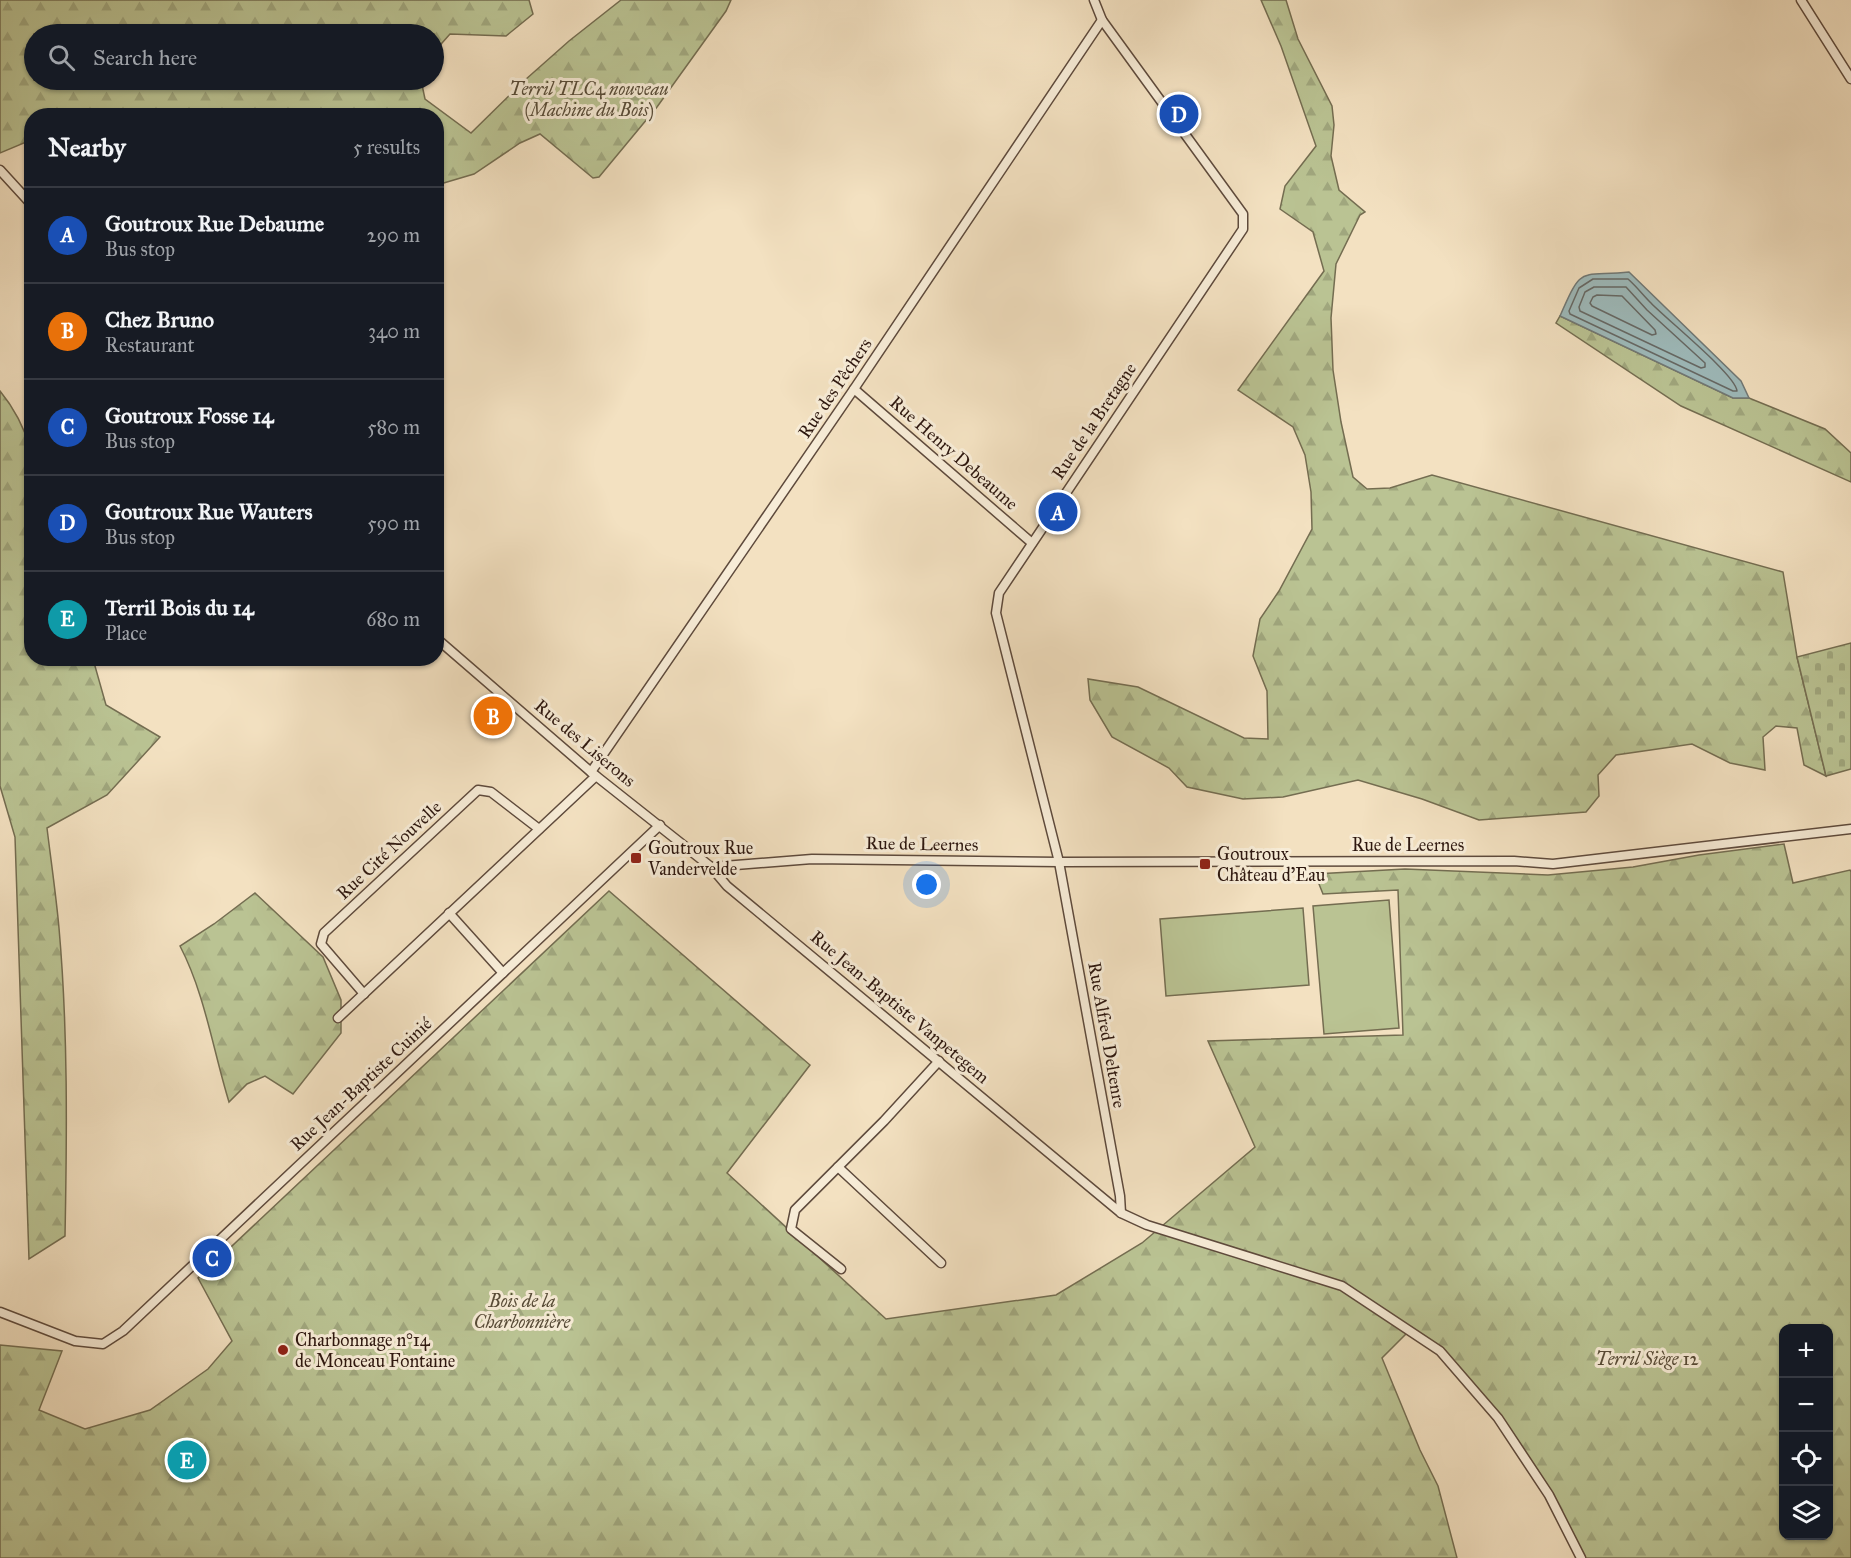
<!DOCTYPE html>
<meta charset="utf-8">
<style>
:root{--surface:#171b24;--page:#20242c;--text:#f1f3f6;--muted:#9ea1a6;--line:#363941;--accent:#db2777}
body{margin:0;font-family:"IM FELL Great Primer",serif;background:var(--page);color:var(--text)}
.controls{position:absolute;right:18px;bottom:18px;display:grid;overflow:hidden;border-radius:12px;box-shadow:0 2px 4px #0004}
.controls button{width:54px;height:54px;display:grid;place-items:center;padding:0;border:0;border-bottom:2px solid var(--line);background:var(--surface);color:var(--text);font:30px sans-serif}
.you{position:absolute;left:927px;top:885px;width:21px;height:21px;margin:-15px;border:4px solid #fff;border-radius:50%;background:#1a73e8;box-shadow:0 0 0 9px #1a73e833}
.badge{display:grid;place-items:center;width:39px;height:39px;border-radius:50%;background:var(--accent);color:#fff;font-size:20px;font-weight:700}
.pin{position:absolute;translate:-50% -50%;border:3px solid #fff;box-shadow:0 2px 6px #0006}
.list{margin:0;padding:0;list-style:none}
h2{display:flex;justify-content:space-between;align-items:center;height:78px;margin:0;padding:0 24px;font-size:26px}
h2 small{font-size:20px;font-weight:400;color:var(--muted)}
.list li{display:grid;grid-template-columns:39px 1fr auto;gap:18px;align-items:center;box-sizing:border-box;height:96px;padding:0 24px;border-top:2px solid var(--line)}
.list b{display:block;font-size:22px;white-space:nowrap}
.list p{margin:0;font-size:20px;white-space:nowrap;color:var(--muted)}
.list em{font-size:20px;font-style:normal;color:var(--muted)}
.icon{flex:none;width:33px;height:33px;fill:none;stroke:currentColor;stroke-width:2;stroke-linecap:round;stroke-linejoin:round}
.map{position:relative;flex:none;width:1851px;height:1558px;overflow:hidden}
.search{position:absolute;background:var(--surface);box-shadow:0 2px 4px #0004;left:24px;top:24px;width:420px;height:66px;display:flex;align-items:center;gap:15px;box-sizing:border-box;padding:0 21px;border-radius:33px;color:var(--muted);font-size:22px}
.panel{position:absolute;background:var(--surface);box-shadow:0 2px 4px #0004;left:24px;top:108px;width:420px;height:558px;border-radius:24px}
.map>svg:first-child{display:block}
.grass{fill:#bac393;stroke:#746d51;stroke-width:1.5}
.forest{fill:url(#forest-firs);stroke:#746d51;stroke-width:1.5;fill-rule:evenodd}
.cemetery{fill:url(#cemetery-stones);stroke:#746d51;stroke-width:1.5}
.water{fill:#9ebbbc;stroke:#717977;stroke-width:1.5}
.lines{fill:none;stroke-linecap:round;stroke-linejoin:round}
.shore{stroke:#666966;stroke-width:1.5}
.street-casing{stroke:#5e4a3c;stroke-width:11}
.street{stroke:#f7ecd7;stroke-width:8}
.poi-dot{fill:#8f2418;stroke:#f7ecd7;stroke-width:2}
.labels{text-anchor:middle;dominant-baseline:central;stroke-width:6;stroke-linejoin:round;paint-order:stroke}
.park-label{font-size:18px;font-style:italic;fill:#574b37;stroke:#f7ecd7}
.street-label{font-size:18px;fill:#2d170f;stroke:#f7ecd7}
.poi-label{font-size:18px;fill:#2d170f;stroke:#f7ecd7;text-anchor:start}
</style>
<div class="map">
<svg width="1851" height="1558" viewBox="0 0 1851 1558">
<defs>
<pattern id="forest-firs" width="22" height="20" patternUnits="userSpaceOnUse" patternTransform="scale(1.5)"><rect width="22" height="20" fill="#bac393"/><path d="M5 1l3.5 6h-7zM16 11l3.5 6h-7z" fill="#a0a77e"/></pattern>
<pattern id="cemetery-stones" width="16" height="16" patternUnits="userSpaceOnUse" patternTransform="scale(1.5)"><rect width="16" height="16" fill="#bac393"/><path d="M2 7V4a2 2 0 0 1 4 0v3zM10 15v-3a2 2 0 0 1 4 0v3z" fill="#a0a77e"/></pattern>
</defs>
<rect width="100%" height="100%" fill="#f3e1c1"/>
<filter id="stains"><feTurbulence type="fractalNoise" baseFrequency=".00333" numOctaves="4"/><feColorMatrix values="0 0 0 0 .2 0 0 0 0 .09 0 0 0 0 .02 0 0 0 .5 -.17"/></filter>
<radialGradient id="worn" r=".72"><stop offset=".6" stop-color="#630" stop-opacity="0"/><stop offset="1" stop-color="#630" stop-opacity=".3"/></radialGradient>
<g class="grass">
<polygon points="1389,900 1399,1028 1324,1034 1313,906"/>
<polygon points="1303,908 1309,985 1166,996 1160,919"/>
</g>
<g class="forest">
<polygon points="0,0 529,0 533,14 506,36 450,34 434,52 434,34 34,34 34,80 421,80 425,99 471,133 525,80 569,41 621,0 731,0 726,11 657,107 599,177 593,178 540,134 520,143 474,174 437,185 436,116 32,116 31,140 0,153"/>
<polygon points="1261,0 1286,0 1298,39 1332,106 1334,125 1331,156 1339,190 1365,212 1360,215 1336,264 1331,318 1333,370 1341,422 1353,477 1367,489 1390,488 1432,475 1783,572 1797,657 1826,776 1804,765 1797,728 1776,726 1763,737 1765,770 1730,763 1692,744 1616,755 1598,775 1599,796 1586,812 1479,820 1422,799 1358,780 1283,797 1243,799 1187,787 1169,768 1112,737 1090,700 1088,679 1138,687 1244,738 1268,739 1267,691 1253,656 1260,619 1279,591 1312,529 1311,492 1305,455 1293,427 1238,390 1324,271 1313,232 1280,209 1285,186 1316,146 1281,46"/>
<polygon points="1560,316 1733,398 1749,398 1825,429 1851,453 1851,482 1681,406 1556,323"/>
<path d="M0,391c15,18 24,36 31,59l1,208 61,1 13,46 54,32 -53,58 -60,33c4,33 9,67 12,100 9,102 8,205 6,308l-36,23 -14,-422 -15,-51z"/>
<path d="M1784,844l9,39 57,-13 1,2v686h-270l-32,-63 -51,-77 -58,-67 -31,-20 -27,27 38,92 18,36 19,72h-1457v-213l62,6 -23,59 46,19 65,-19 58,-41 24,-28 -34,-63 411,-387 201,174 -83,108 159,146 170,-24 86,-52 113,-96 -47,-106 195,-6 -5,-145 -75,4 -8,-20 90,-5 143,6 85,-8 66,-12zM1784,1328h44v208h-44z"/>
<path d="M255,893l68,64 18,43v33l-48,61 -28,-18 -18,8 -18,18c-16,-52 -24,-108 -49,-156l34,-22z"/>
</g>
<polygon class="cemetery" points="1851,643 1851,769 1826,776 1797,657"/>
<path class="water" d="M1629,272l112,109 8,17h-16l-173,-82c23,-52 18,-39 69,-44z"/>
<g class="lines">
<g class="shore">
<path d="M1593,279h35c9,8 15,16 23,24 15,16 85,72 86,88h-4l-163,-77 -1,-3 10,-23z"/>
<polygon points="1594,287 1626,287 1647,310 1705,363 1705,367 1701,368 1580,311 1579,307 1585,292"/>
<polygon points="1597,295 1622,296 1655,330 1656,334 1652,335 1592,306 1590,303 1593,297"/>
</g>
<g class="street-casing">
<g id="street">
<polyline points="1094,0 1102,20 1243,214 1243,229 999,593 996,613 1059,862 1120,1196 1121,1213"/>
<polyline points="1801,0 1851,79"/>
<polyline points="0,170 32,205"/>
<polyline points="854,389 1032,543"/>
<polyline points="436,638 591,772 711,867 727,886 1121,1213 1147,1225 1342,1286 1440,1351 1498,1418 1549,1495 1581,1558"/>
<polyline points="591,772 854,389 1102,20"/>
<polyline points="711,867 812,859 1059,862 1514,861 1553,864 1851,829"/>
<polyline points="449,913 503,973"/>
<polyline points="364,994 321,944 324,933 478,790 491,792 539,829"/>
<polyline points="338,1018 596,776"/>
<polyline points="838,1167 941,1263"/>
<polyline points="841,1269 791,1229 795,1210 884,1121 939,1061"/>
<polyline points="0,1312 75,1341 103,1344 123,1331 660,825"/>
</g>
</g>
<use href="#street" class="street"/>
</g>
<g class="poi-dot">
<rect x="630" y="852" width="12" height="12" rx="3"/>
<rect x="1199" y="858" width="12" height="12" rx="3"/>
<circle cx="283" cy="1350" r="6"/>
</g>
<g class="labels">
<g class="park-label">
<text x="589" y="89">Terril TLC4 nouveau<tspan x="589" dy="21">(Machine du Bois)</tspan></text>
<text x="522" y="1301">Bois de la<tspan x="522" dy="21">Charbonnière</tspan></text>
<text x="1647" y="1359">Terril Siège 12</text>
</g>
<g class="street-label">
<text transform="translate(835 388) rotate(-56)">Rue des Pêchers</text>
<text transform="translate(1094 421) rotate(-56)">Rue de la Bretagne</text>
<text transform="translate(954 453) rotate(41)">Rue Henry Debeaume</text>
<text transform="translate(585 743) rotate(40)">Rue des Liserons</text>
<text transform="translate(922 844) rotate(1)">Rue de Leernes</text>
<text x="1408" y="845">Rue de Leernes</text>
<text transform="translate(389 850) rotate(-43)">Rue Cité Nouvelle</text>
<text transform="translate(900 1007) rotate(40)">Rue Jean-Baptiste Vanpetegem</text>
<text transform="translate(1107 1035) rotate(80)">Rue Alfred Deltenre</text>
<text transform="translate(361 1084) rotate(-43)">Rue Jean-Baptiste Cuinié</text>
</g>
<g class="poi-label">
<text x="648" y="848">Goutroux Rue<tspan x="648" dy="21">Vandervelde</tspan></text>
<text x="1217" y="854">Goutroux<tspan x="1217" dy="21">Château d'Eau</tspan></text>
<text x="295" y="1340">Charbonnage n°14<tspan x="295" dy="21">de Monceau Fontaine</tspan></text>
</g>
</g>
<rect width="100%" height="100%" filter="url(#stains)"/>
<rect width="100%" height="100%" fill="url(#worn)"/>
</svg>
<div class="controls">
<button>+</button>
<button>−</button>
<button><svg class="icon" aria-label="locate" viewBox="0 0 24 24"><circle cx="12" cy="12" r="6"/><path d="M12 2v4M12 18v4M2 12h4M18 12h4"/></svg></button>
<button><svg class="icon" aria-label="layers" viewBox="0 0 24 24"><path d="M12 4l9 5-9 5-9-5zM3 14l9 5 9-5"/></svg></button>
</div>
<div class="you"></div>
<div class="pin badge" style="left:1058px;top:512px;background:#1a4fb4">A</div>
<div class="pin badge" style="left:493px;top:716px;background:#e8710a">B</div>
<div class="pin badge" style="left:212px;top:1258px;background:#1a4fb4">C</div>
<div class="pin badge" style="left:1179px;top:114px;background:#1a4fb4">D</div>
<div class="pin badge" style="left:187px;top:1460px;background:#0f9aa8">E</div>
<div class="search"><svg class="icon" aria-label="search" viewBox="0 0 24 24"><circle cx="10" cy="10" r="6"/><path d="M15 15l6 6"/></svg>Search here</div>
<section class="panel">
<h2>Nearby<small>5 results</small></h2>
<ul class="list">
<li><span class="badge" style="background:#1a4fb4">A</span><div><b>Goutroux Rue Debaume</b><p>Bus stop</p></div><em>290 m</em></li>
<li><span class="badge" style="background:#e8710a">B</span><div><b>Chez Bruno</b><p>Restaurant</p></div><em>340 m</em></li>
<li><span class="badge" style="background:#1a4fb4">C</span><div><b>Goutroux Fosse 14</b><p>Bus stop</p></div><em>580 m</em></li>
<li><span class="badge" style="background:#1a4fb4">D</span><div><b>Goutroux Rue Wauters</b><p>Bus stop</p></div><em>590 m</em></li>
<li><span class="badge" style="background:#0f9aa8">E</span><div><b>Terril Bois du 14</b><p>Place</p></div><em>680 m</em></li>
</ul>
</section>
</div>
